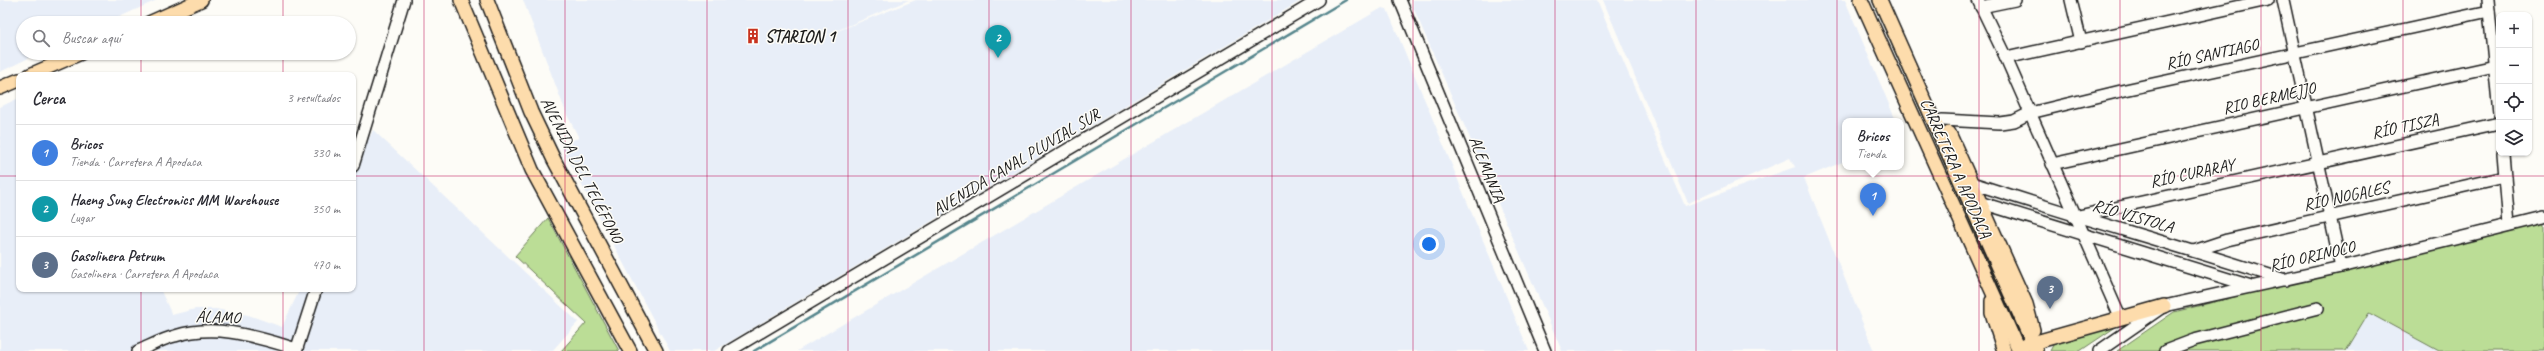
<!DOCTYPE html>
<html lang="es">
<meta charset="utf-8">
<style>
:root{--surface:#fff;--page:#f7f7f7;--text:#2b2b33;--muted:#7c7c81;--line:#e1e1e2;--accent:#b45309}
body{margin:0;font-family:Caveat,sans-serif;background:var(--page);color:var(--text)}
.controls{position:absolute;right:12px;top:12px;display:grid;overflow:hidden;border-radius:8px;box-shadow:0 1px 3px #0004}
.controls button{width:36px;height:36px;display:grid;place-items:center;padding:0;border:0;border-bottom:1px solid var(--line);background:var(--surface);color:var(--text);font:20px sans-serif}
.you{position:absolute;left:1429px;top:244px;width:14px;height:14px;margin:-10px;border:3px solid #fff;border-radius:50%;background:#1a73e8;box-shadow:0 0 0 6px #1a73e833}
.badge{display:grid;place-items:center;width:26px;height:26px;border-radius:50%;background:var(--accent);color:#fff;font-size:13px;font-weight:700}
.pin{position:absolute;translate:-50% -33px;filter:drop-shadow(0 1px 2px #0008)}
.pin::after{content:'';position:absolute;top:21px;width:14px;height:12px;background:inherit;clip-path:polygon(0 0,100% 0,50% 100%)}
.popup{position:absolute;left:1842px;top:118px;width:62px;height:52px;box-sizing:border-box;display:grid;place-content:center;border-radius:8px;background:var(--surface);filter:drop-shadow(0 1px 3px #0005);font-size:13px;white-space:nowrap;color:var(--muted)}
.popup b{font-size:15px;color:var(--text)}
.popup::after{content:'';position:absolute;left:50%;top:100%;margin-left:-8px;border:8px solid transparent;border-top-color:var(--surface)}
.list{margin:0;padding:0;list-style:none}
h2{display:flex;justify-content:space-between;align-items:center;height:52px;margin:0;padding:0 16px;font-size:17px}
h2 small{font-size:13px;font-weight:400;color:var(--muted)}
.list li{display:grid;grid-template-columns:26px 1fr auto;gap:12px;align-items:center;box-sizing:border-box;height:56px;padding:0 16px;border-top:1px solid var(--line)}
.list b{display:block;font-size:15px;white-space:nowrap}
.list p{margin:0;font-size:13px;white-space:nowrap;color:var(--muted)}
.list em{font-size:13px;font-style:normal;color:var(--muted)}
.icon{flex:none;width:22px;height:22px;fill:none;stroke:currentColor;stroke-width:2;stroke-linecap:round;stroke-linejoin:round}
.map{position:relative;flex:none;width:2544px;height:351px;overflow:hidden}
.search{position:absolute;background:var(--surface);box-shadow:0 1px 3px #0004;left:16px;top:16px;width:340px;height:44px;display:flex;align-items:center;gap:10px;box-sizing:border-box;padding:0 14px;border-radius:22px;color:var(--muted);font-size:15px}
.panel{position:absolute;background:var(--surface);box-shadow:0 1px 3px #0004;left:16px;top:72px;width:340px;height:220px;border-radius:8px}
.map>svg:first-child{display:block}
.built{fill:#e8eef8}
.green{fill:#bbdd96;stroke:#6c7c59}
.lines{fill:none;stroke-linecap:round;stroke-linejoin:round}
.stream{stroke:#55858c;stroke-width:2.5}
.minor-casing{stroke:#1c1c1c;stroke-width:14}
.major-casing{stroke:#1c1c1c;stroke-width:16}
.minor{stroke:#fdfcf7;stroke-width:11}
.major{stroke:#fddcac;stroke-width:13}
.grid{fill:none;stroke:#c2185b;stroke-width:1;stroke-opacity:0.55}
.labels{text-anchor:middle;dominant-baseline:central;stroke-width:3;stroke-linejoin:round;paint-order:stroke}
.poi-label{font-size:17px;font-weight:bold;fill:#1c1c1c;stroke:#fdfcf7;text-anchor:start}
.street-label{font-size:17px;fill:#1c1c1c;stroke:#fdfcf7}
</style>
<div class="map">
<svg width="2544" height="351" viewBox="0 0 2544 351">
<rect width="100%" height="100%" fill="#fdfcf7"/>
<filter id="ink" filterUnits="userSpaceOnUse"><feTurbulence type="fractalNoise" baseFrequency=".025" numOctaves="2"/><feDisplacementMap in="SourceGraphic" scale="8" xChannelSelector="R" yChannelSelector="G"/><feConvolveMatrix kernelMatrix="1 2 1 2 8 2 1 2 1" color-interpolation-filters="sRGB"/></filter>
<g filter="url(#ink)">
<g class="built">
<polygon points="0,0 157,0 106,23 23,23 23,53 39,53 0,72"/>
<polygon points="523,0 909,0 817,39 916,0 1302,0 714,351 670,351 560,144 579,138 567,115"/>
<polygon points="1413,0 1597,0 1685,206 1795,167 1790,158 1688,203 1603,0 1845,0 1896,121 1845,121 1845,161 1804,178 1874,351 1562,351 1413,7"/>
<polygon points="1382,8 1387,9 1529,351 797,351"/>
<polygon points="19,98 19,289 160,289 172,315 195,309 216,309 248,315 282,327 300,289 353,289 353,173 373,130 578,322 552,351 0,351 0,107"/>
<polygon points="2369,313 2439,351 2346,351"/>
</g>
<g class="green">
<polygon points="1872,0 1877,0 2023,337 2019,332"/>
<polygon points="548,218 619,351 561,351 586,323 515,256"/>
<polygon points="2544,223 2544,351 2439,351 2369,313 2346,351 2117,351 2174,312 2514,227"/>
<polygon points="2129,318 2080,351 2050,351 2055,341"/>
</g>
<g class="lines">
<polyline class="stream" points="754,351 1346,0"/>
<g class="minor-casing">
<g id="minor">
<polyline points="1400,0 1545,351"/>
<polyline points="1978,0 2006,58 2120,317"/>
<polyline points="2071,0 2081,42"/>
<polyline points="2283,0 2341,267"/>
<polyline points="2488,0 2499,113"/>
<polyline points="1981,7 2015,0"/>
<polyline points="2006,58 2268,0"/>
<polyline points="1942,120 2000,123 2014,121 2030,113 2125,90 2489,11"/>
<polyline points="2503,153 2509,225"/>
<polyline points="2052,164 2495,66"/>
<polyline points="353,166 404,0"/>
<path d="M1972,183c104,34 209,63 313,97"/>
<polyline points="1982,203 2251,286"/>
<polyline points="2074,217 2499,123"/>
<polyline points="2194,251 2227,240 2505,177"/>
<path d="M138,351c12,-5 24,-12 37,-15 42,-13 81,1 122,13"/>
<polyline points="296,351 316,289"/>
<polyline points="729,351 1319,0"/>
<polyline points="2099,351 2164,306 2341,267 2544,217"/>
<polyline points="2165,351 2194,340 2318,308"/>
</g>
</g>
<g class="major-casing">
<g id="major">
<polyline points="461,0 532,170 630,351"/>
<polyline points="487,0 531,112 554,160 656,351"/>
<polyline points="1861,0 2019,351"/>
<polyline points="1880,0 2036,351"/>
<polyline points="149,23 201,0"/>
<polyline points="30,75 81,53"/>
<polyline points="0,88 19,80"/>
<polyline points="1949,133 2026,304 2033,330"/>
<polyline points="1992,301 1992,313 2004,351"/>
<polyline points="2025,345 2164,306"/>
</g>
</g>
<use href="#minor" class="minor"/>
<use href="#major" class="major"/>
</g>
</g>
<path class="grid" d="M141,0v23M283,0v23M424,0v351M565,0v351M707,0v351M848,0v351M989,0v351M1131,0v351M1272,0v351M1413,0v351M1555,0v351M1696,0v351M1837,0v351M1979,0v351M2120,0v351M2261,0v351M2403,0v351M141,53v22M283,53v22M0,176h19M353,176h2191M141,289v62M283,289v62"/>
<defs>
<g id="building-bare" transform="scale(1.2)"><path d="M-4-6H4V6H1V3H-1V6H-4ZM-2.5-4.3h1.7v1.8h-1.7ZM.8-4.3h1.7v1.8H.8ZM-2.5-1h1.7V.8h-1.7ZM.8-1h1.7V.8H.8Z" fill="#c8321e" stroke="#fdfcf7" stroke-width="2.5" paint-order="stroke"/></g>
</defs>
<g fill-rule="evenodd">
<use href="#building-bare" x="753" y="36"/>
</g>
<g class="labels">
<g class="poi-label">
<text x="765" y="36">STARION 1</text>
</g>
<g class="street-label">
<text transform="translate(2212 54) rotate(-12)">RÍO SANTIAGO</text>
<text transform="translate(2269 98) rotate(-13)">RIO BERMEJJO</text>
<text transform="translate(2405 126) rotate(-12)">RÍO TISZA</text>
<text transform="translate(1016 162) rotate(-31)">AVENIDA CANAL PLUVIAL SUR</text>
<text transform="translate(1956 168) rotate(66)">CARRETERA A APODACA</text>
<text transform="translate(1487 169) rotate(68)">ALEMANIA</text>
<text transform="translate(582 170) rotate(63)">AVENIDA DEL TELÉFONO</text>
<text transform="translate(2192 173) rotate(-12)">RÍO CURARAY</text>
<text transform="translate(2346 196) rotate(-12)">RÍO NOGALES</text>
<text transform="translate(2133 216) rotate(16)">RÍO VISTOLA</text>
<text transform="translate(2312 256) rotate(-13)">RÍO ORINOCO</text>
<text transform="translate(218 317) rotate(2)">ÁLAMO</text>
</g>
</g>
</svg>
<div class="controls">
<button>+</button>
<button>−</button>
<button><svg class="icon" aria-label="locate" viewBox="0 0 24 24"><circle cx="12" cy="12" r="6"/><path d="M12 2v4M12 18v4M2 12h4M18 12h4"/></svg></button>
<button><svg class="icon" aria-label="layers" viewBox="0 0 24 24"><path d="M12 4l9 5-9 5-9-5zM3 14l9 5 9-5"/></svg></button>
</div>
<div class="you"></div>
<div class="pin badge" style="left:1873px;top:216px;background:#3f7fe0">1</div>
<div class="popup"><b>Bricos</b>Tienda</div>
<div class="pin badge" style="left:998px;top:58px;background:#0f9aa8">2</div>
<div class="pin badge" style="left:2050px;top:309px;background:#5c6f8a">3</div>
<div class="search"><svg class="icon" aria-label="search" viewBox="0 0 24 24"><circle cx="10" cy="10" r="6"/><path d="M15 15l6 6"/></svg>Buscar aquí</div>
<section class="panel">
<h2>Cerca<small>3 resultados</small></h2>
<ul class="list">
<li><span class="badge" style="background:#3f7fe0">1</span><div><b>Bricos</b><p>Tienda · Carretera A Apodaca</p></div><em>330 m</em></li>
<li><span class="badge" style="background:#0f9aa8">2</span><div><b>Haeng Sung Electronics MM Warehouse</b><p>Lugar</p></div><em>350 m</em></li>
<li><span class="badge" style="background:#5c6f8a">3</span><div><b>Gasolinera Petrum</b><p>Gasolinera · Carretera A Apodaca</p></div><em>470 m</em></li>
</ul>
</section>
</div>
